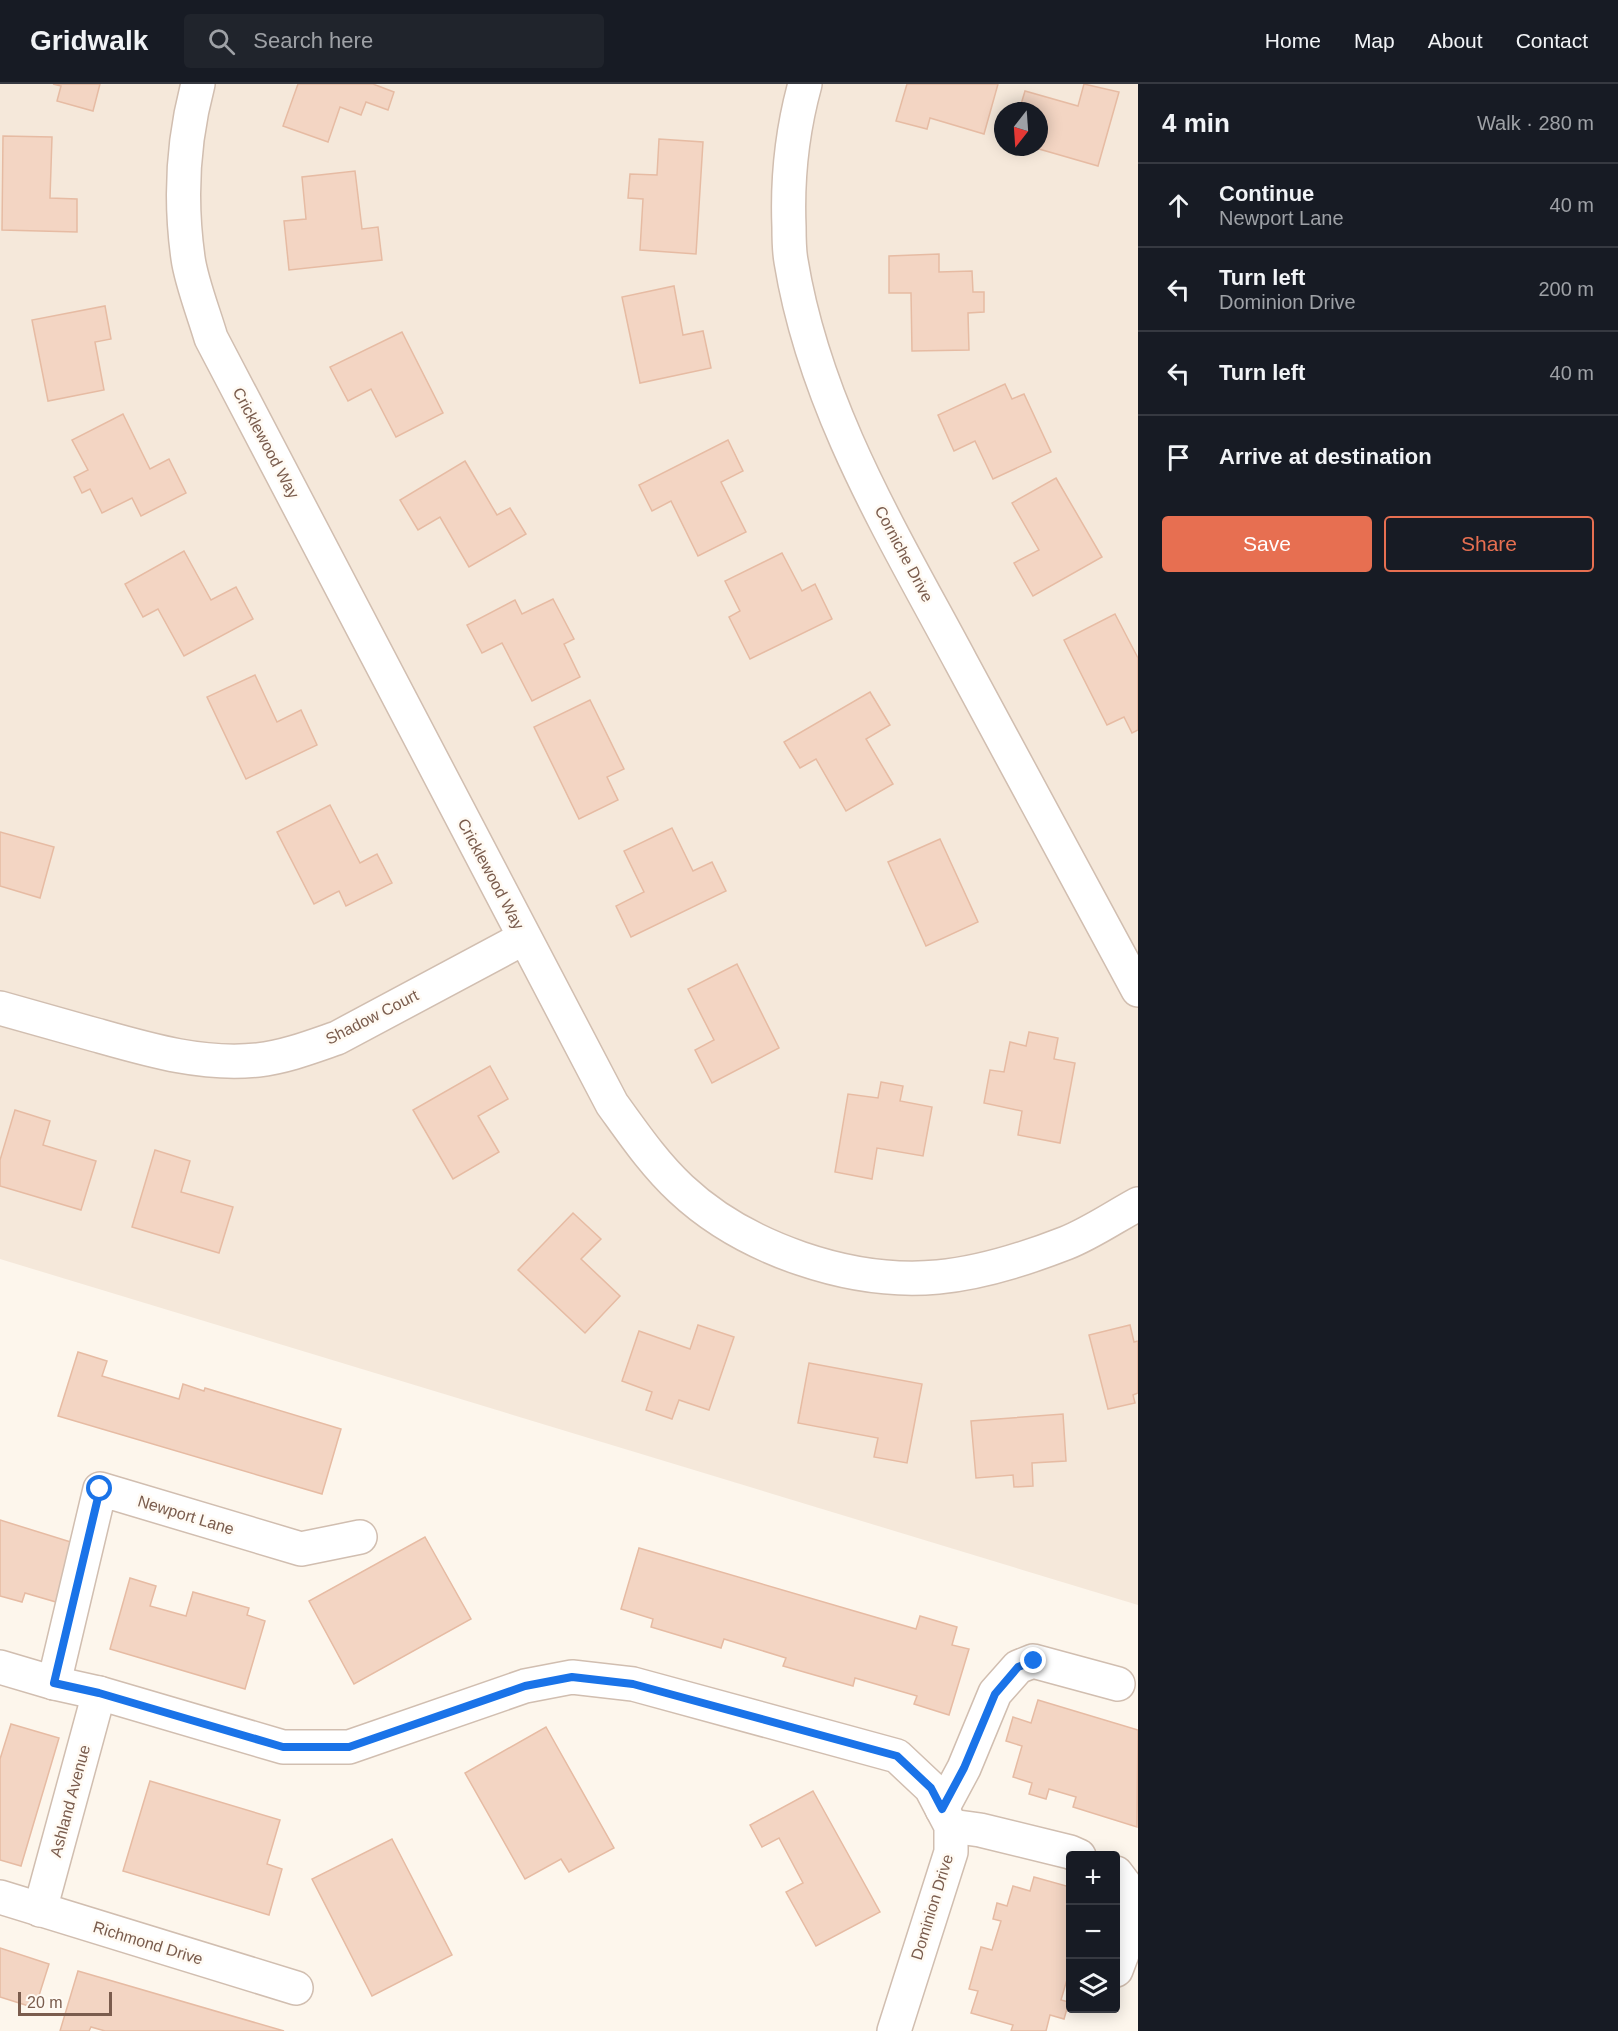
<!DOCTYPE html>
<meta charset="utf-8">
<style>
:root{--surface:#171b24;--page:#20242c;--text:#f1f3f6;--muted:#9ea1a6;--line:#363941;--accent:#e76f51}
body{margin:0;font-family:Arial,sans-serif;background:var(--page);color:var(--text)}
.controls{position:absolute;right:18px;bottom:18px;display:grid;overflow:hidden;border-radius:6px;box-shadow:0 3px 15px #0003}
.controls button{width:54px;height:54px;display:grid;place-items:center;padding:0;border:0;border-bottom:2px solid var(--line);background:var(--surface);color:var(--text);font:30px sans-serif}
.compass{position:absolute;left:994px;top:18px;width:54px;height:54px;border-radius:50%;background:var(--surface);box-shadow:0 3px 15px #0003;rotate:197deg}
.scale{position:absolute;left:18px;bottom:15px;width:94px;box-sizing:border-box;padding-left:6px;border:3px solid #7a5c4d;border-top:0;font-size:16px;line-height:21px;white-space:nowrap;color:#7a5c4d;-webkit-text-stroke:4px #fffaf3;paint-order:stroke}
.stop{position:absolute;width:18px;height:18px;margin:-14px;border:4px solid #1a73e8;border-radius:50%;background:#fff}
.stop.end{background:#1a73e8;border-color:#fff;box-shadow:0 2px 6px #0008}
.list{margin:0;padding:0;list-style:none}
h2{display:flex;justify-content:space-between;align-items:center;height:78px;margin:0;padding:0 24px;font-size:26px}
h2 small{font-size:20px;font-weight:400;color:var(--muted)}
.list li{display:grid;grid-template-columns:39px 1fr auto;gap:18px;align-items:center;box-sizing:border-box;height:84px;padding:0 24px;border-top:2px solid var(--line)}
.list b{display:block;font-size:22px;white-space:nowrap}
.list p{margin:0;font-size:20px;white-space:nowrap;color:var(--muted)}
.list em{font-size:20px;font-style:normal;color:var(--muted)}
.actions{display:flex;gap:12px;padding:18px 24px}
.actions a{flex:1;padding:14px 0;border:2px solid var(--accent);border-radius:6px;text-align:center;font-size:21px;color:var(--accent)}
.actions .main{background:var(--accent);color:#fff}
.icon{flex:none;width:33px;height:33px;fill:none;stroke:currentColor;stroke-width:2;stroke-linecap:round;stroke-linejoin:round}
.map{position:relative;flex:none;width:1138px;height:1947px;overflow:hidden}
header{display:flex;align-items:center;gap:36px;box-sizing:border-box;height:84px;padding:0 30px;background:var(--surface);border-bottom:2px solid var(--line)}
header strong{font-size:28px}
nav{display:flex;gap:33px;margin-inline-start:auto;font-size:21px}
.search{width:420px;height:54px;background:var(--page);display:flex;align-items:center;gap:15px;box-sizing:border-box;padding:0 21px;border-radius:6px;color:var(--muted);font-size:22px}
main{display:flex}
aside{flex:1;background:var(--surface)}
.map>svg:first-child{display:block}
.residential{fill:#f5e8da;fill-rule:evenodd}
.building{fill:#f3d5c3;stroke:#e6bba3;stroke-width:1.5}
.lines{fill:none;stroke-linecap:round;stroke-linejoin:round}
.minor-casing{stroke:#d1beb0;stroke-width:36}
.minor{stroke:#fff;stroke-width:33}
.route{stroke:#1a73e8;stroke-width:8}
.labels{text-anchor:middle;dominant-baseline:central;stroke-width:5;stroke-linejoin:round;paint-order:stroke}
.street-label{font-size:16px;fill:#7a5c4d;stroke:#fffaf3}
</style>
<header>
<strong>Gridwalk</strong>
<div class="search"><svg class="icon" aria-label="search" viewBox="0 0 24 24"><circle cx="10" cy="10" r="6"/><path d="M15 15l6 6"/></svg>Search here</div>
<nav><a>Home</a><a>Map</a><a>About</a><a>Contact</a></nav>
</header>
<main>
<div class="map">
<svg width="1138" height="1947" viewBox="0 0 1138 1947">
<rect width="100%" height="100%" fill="#fdf6ec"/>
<path class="residential" d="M0,0h1138v1521l-1138,-346zM1003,27h36v36h-36z"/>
<g class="building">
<polygon points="53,0 100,0 93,27 57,17 61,2"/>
<polygon points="298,0 373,0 394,8 388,26 366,18 361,31 340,23 328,58 283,42"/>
<polygon points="907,0 998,0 984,50 930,34 927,45 896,37"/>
<polygon points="1084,0 1119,8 1098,82 1032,63 1039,63 1039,27 1019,27 1025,7 1078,22"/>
<polygon points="3,52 52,53 50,114 77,115 77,148 2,146"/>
<polygon points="659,55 703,58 696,170 640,166 643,115 628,114 630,90 657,91"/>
<polygon points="355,87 362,145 378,143 382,176 289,186 284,137 306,135 302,93"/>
<polygon points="939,170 939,188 972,187 973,208 984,208 984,228 968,229 969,266 912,267 911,209 889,209 889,172"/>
<polygon points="674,202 683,251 703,247 711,284 640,299 622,213"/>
<polygon points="105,222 111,255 95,258 104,306 48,317 32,236"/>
<polygon points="402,248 443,329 396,353 371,305 348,317 330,283"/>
<polygon points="1005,300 1012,315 1024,310 1051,368 993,395 975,357 954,367 938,331"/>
<polygon points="123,330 150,385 169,375 186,409 141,432 132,414 102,429 90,405 82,409 74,393 88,386 72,356"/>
<polygon points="728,356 743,387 721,398 746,448 698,472 671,417 652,427 639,401"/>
<polygon points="465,377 497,431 510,424 526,450 469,483 440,433 418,446 400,416"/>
<polygon points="1056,394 1102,473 1033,512 1014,479 1039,466 1012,419"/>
<polygon points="184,467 211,516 236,503 253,535 184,572 158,525 143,533 125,500"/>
<polygon points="782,469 802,507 815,500 832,535 750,575 729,533 740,527 725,497"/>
<polygon points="553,515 574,555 564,560 580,593 532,617 502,559 482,569 467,541 515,516 522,530"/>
<polygon points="1115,530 1138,574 1138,646 1132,649 1124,633 1107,641 1064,556"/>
<polygon points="255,591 277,638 301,626 317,661 246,695 207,613"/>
<polygon points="870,608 890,641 866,655 893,700 846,727 816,675 800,684 784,658"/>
<polygon points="590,616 624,685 607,693 618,716 579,735 534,643"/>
<polygon points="330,721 360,779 377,770 392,799 346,822 339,807 314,820 277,748"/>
<polygon points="672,744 693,787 712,778 726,807 631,853 616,822 644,808 624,767"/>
<polygon points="0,748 54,763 40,814 0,802"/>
<polygon points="940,755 978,838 926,862 888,778"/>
<polygon points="737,880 779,964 712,999 695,966 714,956 688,905"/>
<polygon points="1029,948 1058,954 1054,975 1075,979 1060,1059 1018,1051 1022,1027 984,1019 990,986 1004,988 1010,958 1026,962"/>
<polygon points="490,982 508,1015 478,1032 499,1068 453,1095 413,1026"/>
<polygon points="881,998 903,1002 900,1017 932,1023 923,1072 877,1064 872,1095 835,1088 848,1010 878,1014"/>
<polygon points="15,1026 50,1037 43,1061 96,1077 81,1126 0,1102 0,1076"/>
<polygon points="155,1066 190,1077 181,1108 233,1123 219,1169 132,1143"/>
<polygon points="573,1129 601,1155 581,1175 620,1212 585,1249 518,1186"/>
<polygon points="698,1241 734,1253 709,1326 679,1316 672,1335 646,1326 652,1308 622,1297 639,1247 690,1265"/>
<polygon points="1130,1241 1134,1258 1138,1257 1138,1309 1133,1311 1135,1319 1108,1325 1089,1251"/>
<polygon points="78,1268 107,1277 102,1292 179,1315 183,1300 204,1307 205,1304 341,1345 322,1410 58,1332"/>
<polygon points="809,1279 922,1300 907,1379 874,1373 878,1354 798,1339"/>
<polygon points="1063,1330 1066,1377 1032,1379 1033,1402 1014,1403 1013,1391 976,1394 971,1337"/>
<polygon points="0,1436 74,1459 56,1518 25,1509 22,1518 0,1512"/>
<polygon points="425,1453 471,1535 354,1600 309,1517"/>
<polygon points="639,1464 916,1545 920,1532 957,1543 952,1561 969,1565 949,1631 914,1620 917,1612 855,1594 853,1602 783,1582 786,1574 724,1555 721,1564 651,1543 653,1535 621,1525"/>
<polygon points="130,1494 156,1502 150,1522 186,1532 193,1508 249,1524 247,1531 265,1537 245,1605 110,1565"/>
<polygon points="1038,1616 1138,1646 1137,1743 1073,1723 1076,1713 1049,1705 1046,1715 1029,1710 1032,1699 1013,1693 1022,1662 1006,1657 1013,1633 1031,1639"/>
<polygon points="11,1640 59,1654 21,1782 0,1776 0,1675"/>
<polygon points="546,1643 614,1764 569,1788 561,1775 525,1795 465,1689"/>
<polygon points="150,1697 280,1736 267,1780 282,1785 269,1831 123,1787"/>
<polygon points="813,1707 880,1828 816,1862 786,1808 803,1799 779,1754 762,1763 750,1741"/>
<polygon points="392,1755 452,1871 372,1912 312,1795"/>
<polygon points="1034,1793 1070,1803 1069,1817 1070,1818 1070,1893 1068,1892 1061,1916 1069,1918 1064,1935 1050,1931 1046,1947 1011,1947 1013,1941 971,1929 978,1907 969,1905 981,1863 992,1866 1001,1837 993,1835 997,1819 1007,1822 1013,1802 1030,1807"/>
<polygon points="0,1864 49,1880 35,1924 0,1913"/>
<polygon points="78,1887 284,1947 105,1947 91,1943 89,1947 60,1947"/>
</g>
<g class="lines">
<g class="minor-casing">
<g id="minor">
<path d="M198,0c-15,56 -18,117 -10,174 3,23 16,56 23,80l401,766c21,29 42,60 69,85 64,60 170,96 257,88 43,-4 87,-18 128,-34 25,-10 48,-26 72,-39"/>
<path d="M805,0c-13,47 -18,94 -16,143 0,11 0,23 2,34 24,147 101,272 170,401 59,109 118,219 177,328"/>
<path d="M0,924c32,9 64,18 96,27 53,15 107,31 162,25 27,-3 53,-13 79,-22l187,-100"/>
<polyline points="0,1583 54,1599 99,1609 283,1663 349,1663 525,1602 572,1593 633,1600 897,1672 931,1704 951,1742 951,1768 894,1947"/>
<polyline points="54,1599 100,1405 301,1465 360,1453"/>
<polyline points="942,1725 964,1684 995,1609 1018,1583 1033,1577 1118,1600"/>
<polyline points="951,1742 980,1746 1070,1768 1079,1772"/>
<polyline points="1116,1789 1131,1809 1135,1836 1116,1886"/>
<polyline points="0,1813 296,1904"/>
<polyline points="40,1826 99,1609"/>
</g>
</g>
<use href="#minor" class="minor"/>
</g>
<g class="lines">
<polyline class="route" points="100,1405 54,1599 99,1609 283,1663 349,1663 525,1602 572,1593 633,1600 897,1672 931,1704 942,1725 964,1684 995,1610 1018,1583 1034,1577"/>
</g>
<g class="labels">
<g class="street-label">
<text transform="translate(266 359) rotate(62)">Cricklewood Way</text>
<text transform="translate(904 470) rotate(62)">Corniche Drive</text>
<text transform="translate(491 790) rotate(62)">Cricklewood Way</text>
<text transform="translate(372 933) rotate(-27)">Shadow Court</text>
<text transform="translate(186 1431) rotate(17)">Newport Lane</text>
<text transform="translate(70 1717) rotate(-75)">Ashland Avenue</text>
<text transform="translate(932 1823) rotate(-73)">Dominion Drive</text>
<text transform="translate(148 1859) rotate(17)">Richmond Drive</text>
</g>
</g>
</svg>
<div class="controls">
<button>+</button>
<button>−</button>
<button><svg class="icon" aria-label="layers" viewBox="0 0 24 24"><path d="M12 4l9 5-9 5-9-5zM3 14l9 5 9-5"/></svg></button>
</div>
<svg class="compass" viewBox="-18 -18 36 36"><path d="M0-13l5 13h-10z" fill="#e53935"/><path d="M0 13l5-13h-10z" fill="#9ea1a6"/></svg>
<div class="scale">20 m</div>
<div class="stop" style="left:100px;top:1405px"></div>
<div class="stop end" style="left:1034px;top:1577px"></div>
</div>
<aside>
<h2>4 min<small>Walk · 280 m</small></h2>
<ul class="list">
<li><svg class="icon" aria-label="ahead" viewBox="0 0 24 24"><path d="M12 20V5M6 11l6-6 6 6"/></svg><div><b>Continue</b><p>Newport Lane</p></div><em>40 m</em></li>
<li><svg class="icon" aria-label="left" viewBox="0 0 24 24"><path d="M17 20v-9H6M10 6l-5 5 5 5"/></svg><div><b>Turn left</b><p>Dominion Drive</p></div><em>200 m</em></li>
<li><svg class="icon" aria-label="left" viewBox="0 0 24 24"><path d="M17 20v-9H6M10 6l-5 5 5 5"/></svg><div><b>Turn left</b></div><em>40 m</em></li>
<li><svg class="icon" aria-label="arrive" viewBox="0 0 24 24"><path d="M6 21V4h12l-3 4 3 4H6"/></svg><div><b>Arrive at destination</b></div></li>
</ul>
<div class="actions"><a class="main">Save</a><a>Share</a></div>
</aside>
</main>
